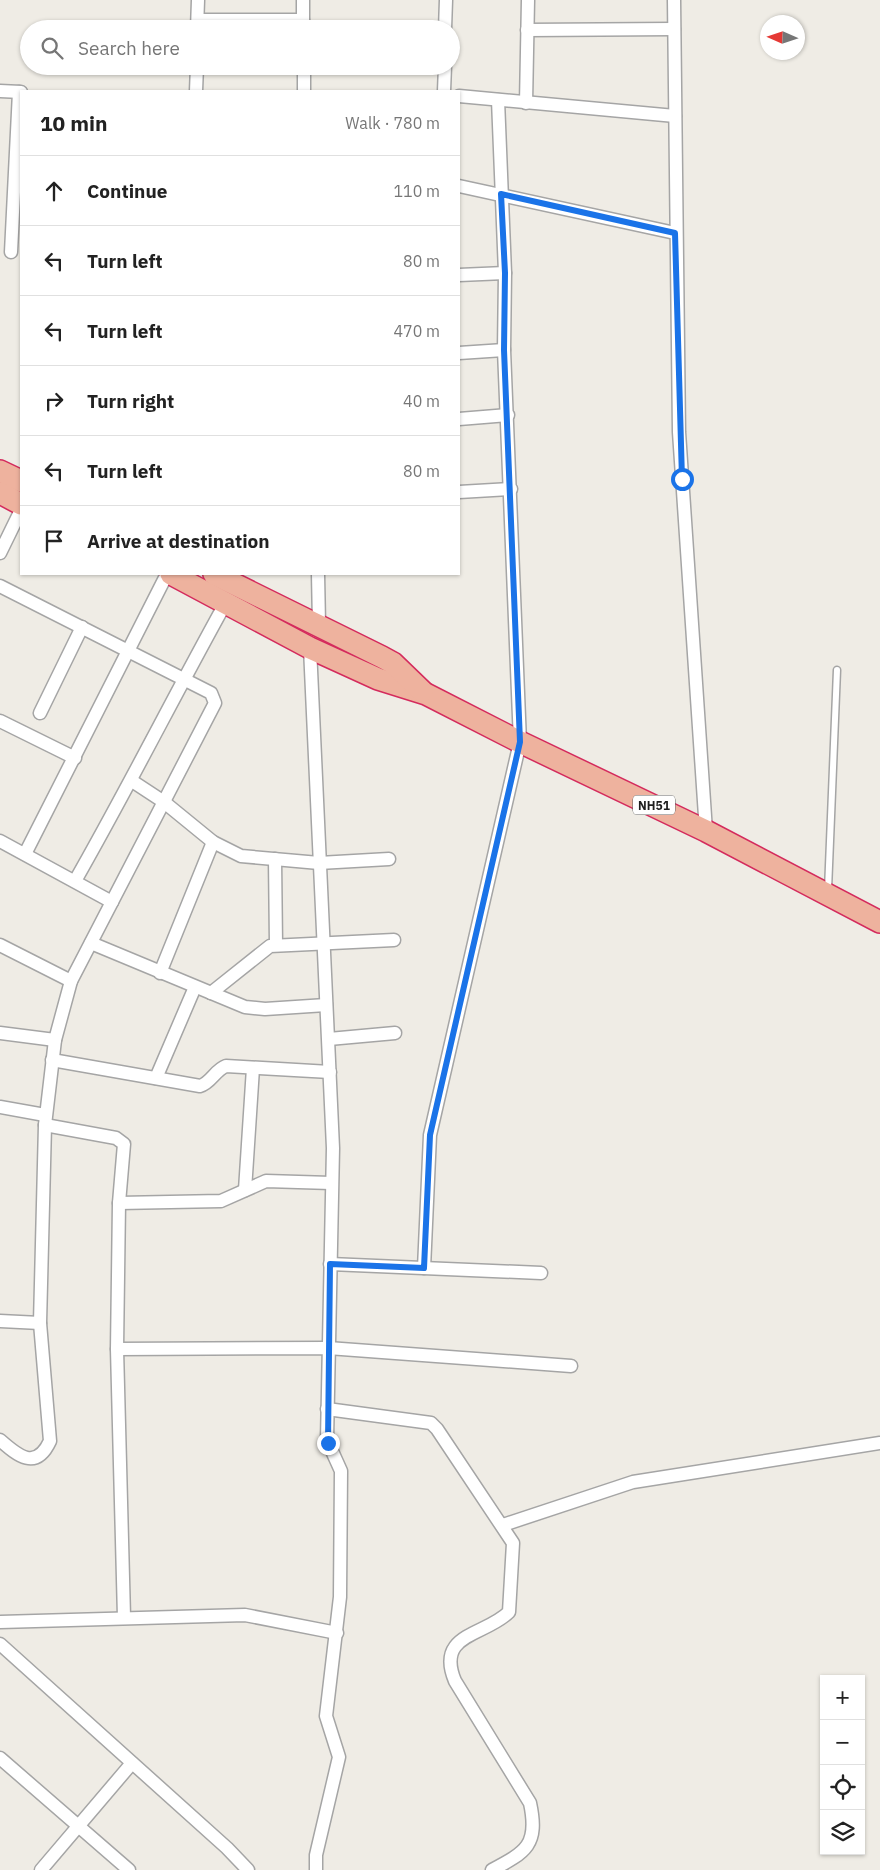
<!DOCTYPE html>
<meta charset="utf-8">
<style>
:root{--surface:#fff;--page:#f6f6f6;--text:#222;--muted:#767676;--line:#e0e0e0}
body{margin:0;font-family:"IBM Plex Sans",sans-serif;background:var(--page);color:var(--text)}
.controls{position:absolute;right:15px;bottom:15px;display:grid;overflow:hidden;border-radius:0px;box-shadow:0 1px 4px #0004}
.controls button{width:45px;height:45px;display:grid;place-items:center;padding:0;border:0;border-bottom:1px solid var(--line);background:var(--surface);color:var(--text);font:25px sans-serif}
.compass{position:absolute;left:760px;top:15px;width:45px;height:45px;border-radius:50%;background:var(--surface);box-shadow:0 1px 4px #0004;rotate:273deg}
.stop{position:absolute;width:15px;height:15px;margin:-11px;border:4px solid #1a73e8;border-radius:50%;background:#fff}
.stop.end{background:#1a73e8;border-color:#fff;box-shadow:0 1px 5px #0008}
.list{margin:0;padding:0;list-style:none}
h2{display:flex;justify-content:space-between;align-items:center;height:65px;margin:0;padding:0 20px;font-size:21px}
h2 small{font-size:16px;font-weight:400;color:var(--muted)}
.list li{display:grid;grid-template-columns:32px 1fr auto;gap:15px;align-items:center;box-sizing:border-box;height:70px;padding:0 20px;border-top:1px solid var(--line)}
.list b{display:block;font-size:19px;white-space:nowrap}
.list em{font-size:16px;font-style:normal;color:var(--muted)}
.icon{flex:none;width:28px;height:28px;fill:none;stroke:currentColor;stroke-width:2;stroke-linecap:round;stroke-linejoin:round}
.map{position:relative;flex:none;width:880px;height:1870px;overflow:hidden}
.search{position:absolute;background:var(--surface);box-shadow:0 1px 4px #0004;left:20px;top:20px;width:440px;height:55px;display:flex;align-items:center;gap:12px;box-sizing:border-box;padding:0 18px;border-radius:28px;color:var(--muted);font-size:19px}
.panel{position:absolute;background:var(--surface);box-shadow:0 1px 4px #0004;left:20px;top:90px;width:440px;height:485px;border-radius:0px}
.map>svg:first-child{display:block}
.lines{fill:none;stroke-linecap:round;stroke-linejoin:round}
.service-casing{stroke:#a5a5a5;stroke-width:9}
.minor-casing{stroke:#a5a5a5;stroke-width:15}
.trunk-casing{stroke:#d42b5d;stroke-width:24}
.service{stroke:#fff;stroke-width:6}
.minor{stroke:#fff;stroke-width:12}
.trunk{stroke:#eeb29e;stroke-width:21}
.route{stroke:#1a73e8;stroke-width:6}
.labels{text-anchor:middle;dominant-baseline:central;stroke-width:4;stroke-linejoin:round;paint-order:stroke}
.shield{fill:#fff;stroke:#626262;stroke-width:1}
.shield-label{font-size:12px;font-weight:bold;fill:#1e1e1e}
</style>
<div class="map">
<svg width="880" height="1870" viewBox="0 0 880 1870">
<rect width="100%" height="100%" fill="#efece5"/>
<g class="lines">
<g class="service-casing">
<polyline id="service" points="828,890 837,670"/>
</g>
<g class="minor-casing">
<g id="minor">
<polyline points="303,0 303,29"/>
<polyline points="674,0 679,432 706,831"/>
<polyline points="198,20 303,20"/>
<polyline points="197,29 198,0"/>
<polyline points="445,29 446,0"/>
<polyline points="527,30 674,29"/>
<polyline points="304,66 304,91"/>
<polyline points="0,91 21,92"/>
<polyline points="196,91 197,66"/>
<polyline points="444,91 445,66"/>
<polyline points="459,96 675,116"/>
<polyline points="526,103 528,0"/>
<polyline points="459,186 675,233"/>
<polyline points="11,252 19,92"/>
<polyline points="459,275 505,273"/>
<polyline points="459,353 504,350"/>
<polyline points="459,419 508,415"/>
<polyline points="459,492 511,489"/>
<polyline points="0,553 21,510"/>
<polyline points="318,574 319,624"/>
<path d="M0,586l211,107 4,10 -144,278 -16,59 -10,85 -5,198 10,118c-14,30 -32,15 -50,-1"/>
<polyline points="310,648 333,1148 327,1440 341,1471 340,1597 326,1716 339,1757 316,1855 316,1870"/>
<polyline points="40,713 82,627"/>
<polyline points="0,721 75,758"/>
<polyline points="132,781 164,802 213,842 241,856 319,863 389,859"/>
<polyline points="0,841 112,902"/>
<polyline points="25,854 167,574"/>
<polyline points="275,859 276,945"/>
<path d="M75,881c52,-91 99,-185 150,-277"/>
<polyline points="91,943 245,1007 265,1009 326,1005"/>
<polyline points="0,945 71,981"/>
<polyline points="160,973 213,842"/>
<polyline points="211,993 270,946 394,940"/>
<polyline points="0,1033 55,1040"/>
<polyline points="329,1039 395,1033"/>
<path d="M52,1060l148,26c11,-3 15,-16 26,-20l104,6"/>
<polyline points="156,1078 195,987"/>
<polyline points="0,1107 45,1115"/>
<polyline points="45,1125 116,1138 124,1144 119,1203 117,1349 124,1617"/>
<polyline points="245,1190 253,1068"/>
<polyline points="119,1203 221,1201 266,1181 331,1183"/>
<polyline points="330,1264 541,1273"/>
<polyline points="424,1268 430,1135 520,742 504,350 505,273 498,100"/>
<polyline points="0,1321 40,1323"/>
<polyline points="117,1349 328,1348 571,1366"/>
<path d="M327,1409l104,14 6,6 76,114 -4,69c-24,24 -74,21 -54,69l75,122c9,42 -4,49 -38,67"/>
<polyline points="503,1525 633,1482 880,1443"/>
<polyline points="0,1622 245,1615 337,1633"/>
<polyline points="0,1644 227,1848 248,1870"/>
<polyline points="0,1758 129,1870"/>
<polyline points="41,1870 132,1763"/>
</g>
</g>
<g class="trunk-casing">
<g id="trunk">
<polyline points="0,471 21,481"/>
<polyline points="0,493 21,504"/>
<polyline points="171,574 310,648 378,679 426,694 520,742 706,831 880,922"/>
<polyline points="214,574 382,657 393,663 422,691"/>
</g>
</g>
<use href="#service" class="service"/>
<use href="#minor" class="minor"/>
<use href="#trunk" class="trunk"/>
</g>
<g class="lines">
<polyline class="route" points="328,1443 330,1264 424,1268 430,1135 520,742 504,350 505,273 501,194 675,233 682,479"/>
</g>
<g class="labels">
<rect class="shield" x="633" y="795.5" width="42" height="19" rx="4"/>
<g class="shield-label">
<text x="654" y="805">NH51</text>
</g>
</g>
</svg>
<div class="controls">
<button>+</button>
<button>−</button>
<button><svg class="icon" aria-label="locate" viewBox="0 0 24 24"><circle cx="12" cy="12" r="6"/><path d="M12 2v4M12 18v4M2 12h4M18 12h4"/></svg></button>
<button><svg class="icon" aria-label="layers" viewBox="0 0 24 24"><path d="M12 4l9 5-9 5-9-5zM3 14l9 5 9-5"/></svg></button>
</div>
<svg class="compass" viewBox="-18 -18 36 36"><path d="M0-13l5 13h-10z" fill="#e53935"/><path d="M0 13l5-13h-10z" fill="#767676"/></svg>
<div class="stop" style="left:682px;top:479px"></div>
<div class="stop end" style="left:328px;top:1443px"></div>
<div class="search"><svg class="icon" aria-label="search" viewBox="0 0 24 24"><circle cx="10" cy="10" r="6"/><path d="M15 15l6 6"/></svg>Search here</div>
<section class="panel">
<h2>10 min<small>Walk · 780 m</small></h2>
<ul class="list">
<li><svg class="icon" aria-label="ahead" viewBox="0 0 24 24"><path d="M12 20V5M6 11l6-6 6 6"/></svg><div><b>Continue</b></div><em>110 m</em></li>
<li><svg class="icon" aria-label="left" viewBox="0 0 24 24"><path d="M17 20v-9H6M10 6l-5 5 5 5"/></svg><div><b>Turn left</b></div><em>80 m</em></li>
<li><svg class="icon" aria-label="left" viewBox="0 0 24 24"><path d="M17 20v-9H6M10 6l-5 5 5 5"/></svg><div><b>Turn left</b></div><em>470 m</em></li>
<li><svg class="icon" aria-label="right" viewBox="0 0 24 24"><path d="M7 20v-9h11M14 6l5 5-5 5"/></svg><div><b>Turn right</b></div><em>40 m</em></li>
<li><svg class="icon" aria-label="left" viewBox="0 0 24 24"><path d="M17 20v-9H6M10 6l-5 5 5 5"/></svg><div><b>Turn left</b></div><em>80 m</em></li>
<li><svg class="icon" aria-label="arrive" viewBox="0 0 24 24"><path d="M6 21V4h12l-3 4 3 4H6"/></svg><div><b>Arrive at destination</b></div></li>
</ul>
</section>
</div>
